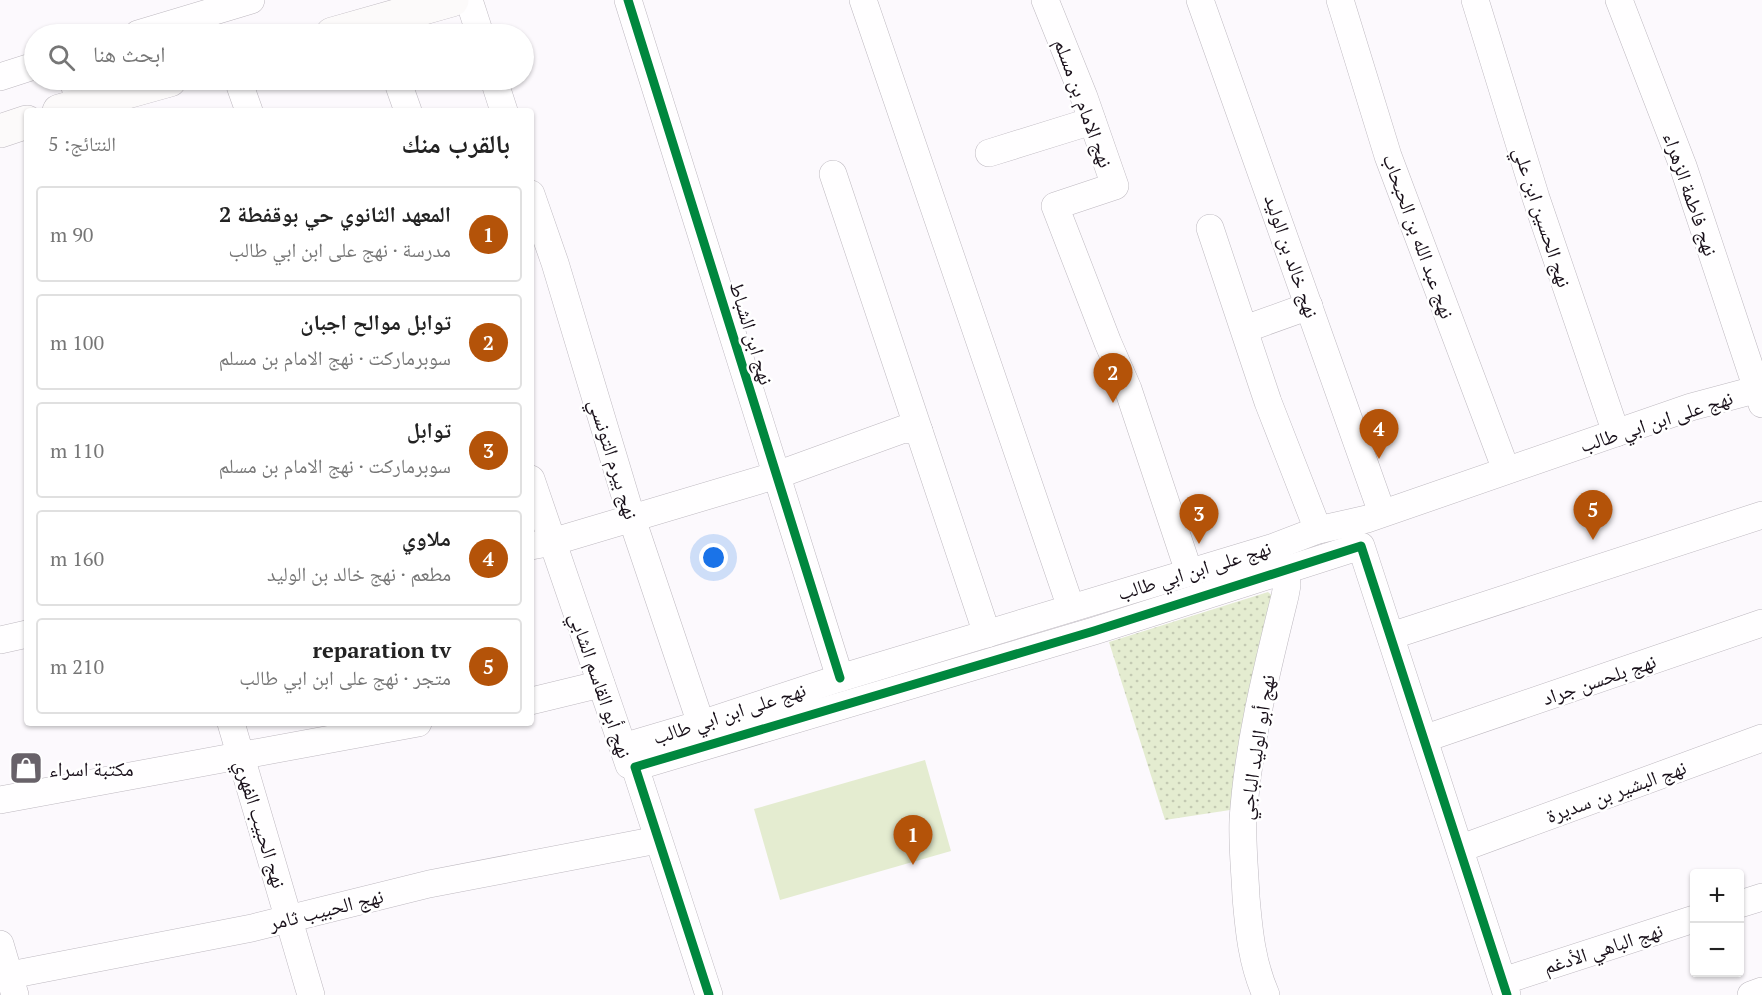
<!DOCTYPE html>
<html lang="ar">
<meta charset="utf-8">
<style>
:root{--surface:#fff;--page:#f2f2f2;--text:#222;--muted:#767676;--line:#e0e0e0;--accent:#b45309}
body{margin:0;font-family:"PT Serif","Noto Naskh Arabic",serif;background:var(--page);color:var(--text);direction:rtl}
.controls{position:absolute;right:18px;bottom:18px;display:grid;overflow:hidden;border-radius:6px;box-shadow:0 2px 4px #0004}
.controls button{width:54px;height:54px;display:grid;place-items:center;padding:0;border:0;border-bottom:2px solid var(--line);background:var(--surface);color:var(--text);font:30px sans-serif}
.you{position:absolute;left:714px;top:558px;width:21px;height:21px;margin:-15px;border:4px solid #fff;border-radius:50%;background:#1a73e8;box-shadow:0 0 0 9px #1a73e833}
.badge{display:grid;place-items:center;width:39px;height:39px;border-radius:50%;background:var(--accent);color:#fff;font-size:20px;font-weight:700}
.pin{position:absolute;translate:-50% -50px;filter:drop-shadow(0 2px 3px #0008)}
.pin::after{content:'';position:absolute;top:32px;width:21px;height:18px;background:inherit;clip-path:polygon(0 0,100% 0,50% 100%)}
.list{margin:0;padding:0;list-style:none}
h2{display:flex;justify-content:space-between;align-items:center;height:78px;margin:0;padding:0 24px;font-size:26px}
h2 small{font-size:20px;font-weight:400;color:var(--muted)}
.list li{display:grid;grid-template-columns:39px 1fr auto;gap:18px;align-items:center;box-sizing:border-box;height:96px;margin:0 12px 12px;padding:0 12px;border:2px solid var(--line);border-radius:6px}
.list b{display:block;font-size:22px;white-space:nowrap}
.list p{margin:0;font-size:20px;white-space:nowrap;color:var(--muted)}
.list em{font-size:20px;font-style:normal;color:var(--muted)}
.icon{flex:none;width:33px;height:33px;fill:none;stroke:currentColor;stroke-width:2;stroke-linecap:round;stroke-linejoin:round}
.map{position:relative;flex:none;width:1762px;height:995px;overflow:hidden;direction:ltr}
.search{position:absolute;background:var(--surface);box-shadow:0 2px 4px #0004;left:24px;top:24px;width:510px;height:66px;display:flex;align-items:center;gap:15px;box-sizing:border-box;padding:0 21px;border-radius:33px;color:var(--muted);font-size:22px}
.panel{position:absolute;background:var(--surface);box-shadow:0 2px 4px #0004;left:24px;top:108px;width:510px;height:618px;border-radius:6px;direction:rtl}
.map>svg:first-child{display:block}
.green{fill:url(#green-dots)}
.pitch{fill:#e4ecd0}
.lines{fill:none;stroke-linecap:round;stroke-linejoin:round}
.street-casing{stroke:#beb9c0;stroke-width:28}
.secondary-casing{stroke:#beb9c0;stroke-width:34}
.street{stroke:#fffeff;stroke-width:27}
.secondary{stroke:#fcfafa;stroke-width:33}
.cycleway-casing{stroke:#fff;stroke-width:13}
.cycleway{stroke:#00873e;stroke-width:9}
.labels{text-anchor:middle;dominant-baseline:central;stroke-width:5;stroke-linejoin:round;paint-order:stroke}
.street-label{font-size:20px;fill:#19101a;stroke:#fff}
.poi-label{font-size:20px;fill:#19101a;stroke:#fff;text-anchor:start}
</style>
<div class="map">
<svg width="1762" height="995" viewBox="0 0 1762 995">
<defs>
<pattern id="green-dots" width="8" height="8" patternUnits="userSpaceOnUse" patternTransform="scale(1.5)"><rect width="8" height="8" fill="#e4ecd0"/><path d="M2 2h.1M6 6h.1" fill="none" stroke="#c3c9b2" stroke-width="1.8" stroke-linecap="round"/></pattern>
</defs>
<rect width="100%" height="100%" fill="#fcf9fd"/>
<polygon class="green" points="1268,592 1276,599 1230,810 1165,820 1109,642"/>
<polygon class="pitch" points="925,760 951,851 780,900 754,809"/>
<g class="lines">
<g class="street-casing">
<g id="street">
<polyline points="469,0 480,34"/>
<polyline points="628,0 840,678"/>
<polyline points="863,0 1071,608"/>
<polyline points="1045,0 1084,97 1115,186 1055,206 1108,343 1128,389 1189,572"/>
<polyline points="1200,0 1382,513"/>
<polyline points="1340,0 1388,156 1506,470"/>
<polyline points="1475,0 1536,198 1616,433"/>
<polyline points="1619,0 1683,166 1762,404"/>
<polyline points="138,34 251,0"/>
<polyline points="0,77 34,66"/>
<polyline points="73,80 82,111"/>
<polyline points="238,80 249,111"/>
<polyline points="397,80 408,111"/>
<polyline points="494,80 504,111"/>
<polyline points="989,153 1092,121"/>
<polyline points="833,174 919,431"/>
<polyline points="531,194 555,263 632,519 701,724"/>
<polyline points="1210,228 1268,402 1318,530"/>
<polyline points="1245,329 1309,306"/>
<polyline points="531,479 629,765"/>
<polyline points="531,546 552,542 777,475 904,429 919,431 987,634"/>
<polyline points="1403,632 1762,515"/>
<polyline points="0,640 27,634"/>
<polyline points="531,701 601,684"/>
<polyline points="231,723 311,995"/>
<polyline points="1435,735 1762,623"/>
<polyline points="623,747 701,724 840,678 1271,548 1318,530 1367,519 1691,407 1762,388"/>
<polyline points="0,800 418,723"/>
<polyline points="1470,845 1762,738"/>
<polyline points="1740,904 1762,897"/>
<polyline points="0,944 15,995"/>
<polyline points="0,977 252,928 429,884 652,841"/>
<polyline points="1512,978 1694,919"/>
<polyline points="709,995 635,767 1094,631 1361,546 1507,995"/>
<path d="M1266,995c-14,-32 -17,-63 -20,-98 -1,-25 -4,-51 -3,-77 5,-76 24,-151 42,-224l2,-11 -2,-16"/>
<polyline points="1751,995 1762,991"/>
</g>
</g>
<g class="secondary-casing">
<g id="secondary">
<polyline points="332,34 452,0"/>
<polyline points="59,111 170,80"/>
<polyline points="0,131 27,122"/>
</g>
</g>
<use href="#street" class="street"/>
<use href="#secondary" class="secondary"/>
<g class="cycleway-casing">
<g id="cycleway">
<polyline points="628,0 840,678"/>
<polyline points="709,995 635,767 1094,631 1361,546 1507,995"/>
</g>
</g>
<use href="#cycleway" class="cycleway"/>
</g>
<defs>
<g id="shop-square" transform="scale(1.725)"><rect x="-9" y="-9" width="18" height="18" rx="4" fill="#686269" stroke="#fff"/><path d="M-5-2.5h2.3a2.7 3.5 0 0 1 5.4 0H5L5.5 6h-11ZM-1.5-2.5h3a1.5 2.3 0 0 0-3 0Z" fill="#fff"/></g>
</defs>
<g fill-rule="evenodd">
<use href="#shop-square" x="26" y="768"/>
</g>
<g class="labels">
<g class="street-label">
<text transform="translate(1084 103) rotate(70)">نهج الامام بن مسلم</text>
<text transform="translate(1691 194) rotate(71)">نهج فاطمة الزهراء</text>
<text transform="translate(1543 217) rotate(72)">نهج الحسين ابن علي</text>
<text transform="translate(1419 236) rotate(70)">نهج عبد الله بن الحبحاب</text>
<text transform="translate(1292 256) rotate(71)">نهج خالد بن الوليد</text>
<text transform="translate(752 333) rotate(73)">نهج ابن الشباط</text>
<text transform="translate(1656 421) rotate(-18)">نهج على ابن ابي طالب</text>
<text transform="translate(614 459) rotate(73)">نهج بيرم التونسي</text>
<text transform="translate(1194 570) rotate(-17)">نهج على ابن ابي طالب</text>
<text transform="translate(1599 679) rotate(-19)">نهج بلحسن جراد</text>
<text transform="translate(601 685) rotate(71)">نهج أبو القاسم الشابي</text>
<text transform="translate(729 713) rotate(-18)">نهج على ابن ابي طالب</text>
<text transform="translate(1256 747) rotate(-81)">نهج أبو الوليد الباجي</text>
<text transform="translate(1616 791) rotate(-20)">نهج البشير بن سديرة</text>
<text transform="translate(261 824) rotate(73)">نهج الحبيب الفهري</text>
<text transform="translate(326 909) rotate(-14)">نهج الحبيب ثامر</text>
<text transform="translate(1603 948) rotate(-18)">نهج الباهي الأدغم</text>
</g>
<g class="poi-label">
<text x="49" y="768">مكتبة اسراء</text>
</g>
</g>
</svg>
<div class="controls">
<button>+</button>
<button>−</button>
</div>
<div class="you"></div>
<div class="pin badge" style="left:913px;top:865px">1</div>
<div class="pin badge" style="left:1113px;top:403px">2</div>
<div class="pin badge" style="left:1199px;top:544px">3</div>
<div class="pin badge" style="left:1379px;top:459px">4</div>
<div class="pin badge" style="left:1593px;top:540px">5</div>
<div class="search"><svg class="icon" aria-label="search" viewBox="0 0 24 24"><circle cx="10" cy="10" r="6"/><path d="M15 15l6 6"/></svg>ابحث هنا</div>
<section class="panel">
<h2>بالقرب منك<small>النتائج: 5</small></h2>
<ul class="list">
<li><span class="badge">1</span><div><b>المعهد الثانوي حي بوقفطة 2</b><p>مدرسة · نهج على ابن ابي طالب</p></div><em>90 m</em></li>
<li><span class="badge">2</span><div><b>توابل موالح اجبان</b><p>سوبرماركت · نهج الامام بن مسلم</p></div><em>100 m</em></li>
<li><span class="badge">3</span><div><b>توابل</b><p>سوبرماركت · نهج الامام بن مسلم</p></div><em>110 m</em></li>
<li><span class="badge">4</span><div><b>ملاوي</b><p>مطعم · نهج خالد بن الوليد</p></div><em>160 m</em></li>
<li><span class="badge">5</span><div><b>reparation tv</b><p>متجر · نهج على ابن ابي طالب</p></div><em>210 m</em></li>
</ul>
</section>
</div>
